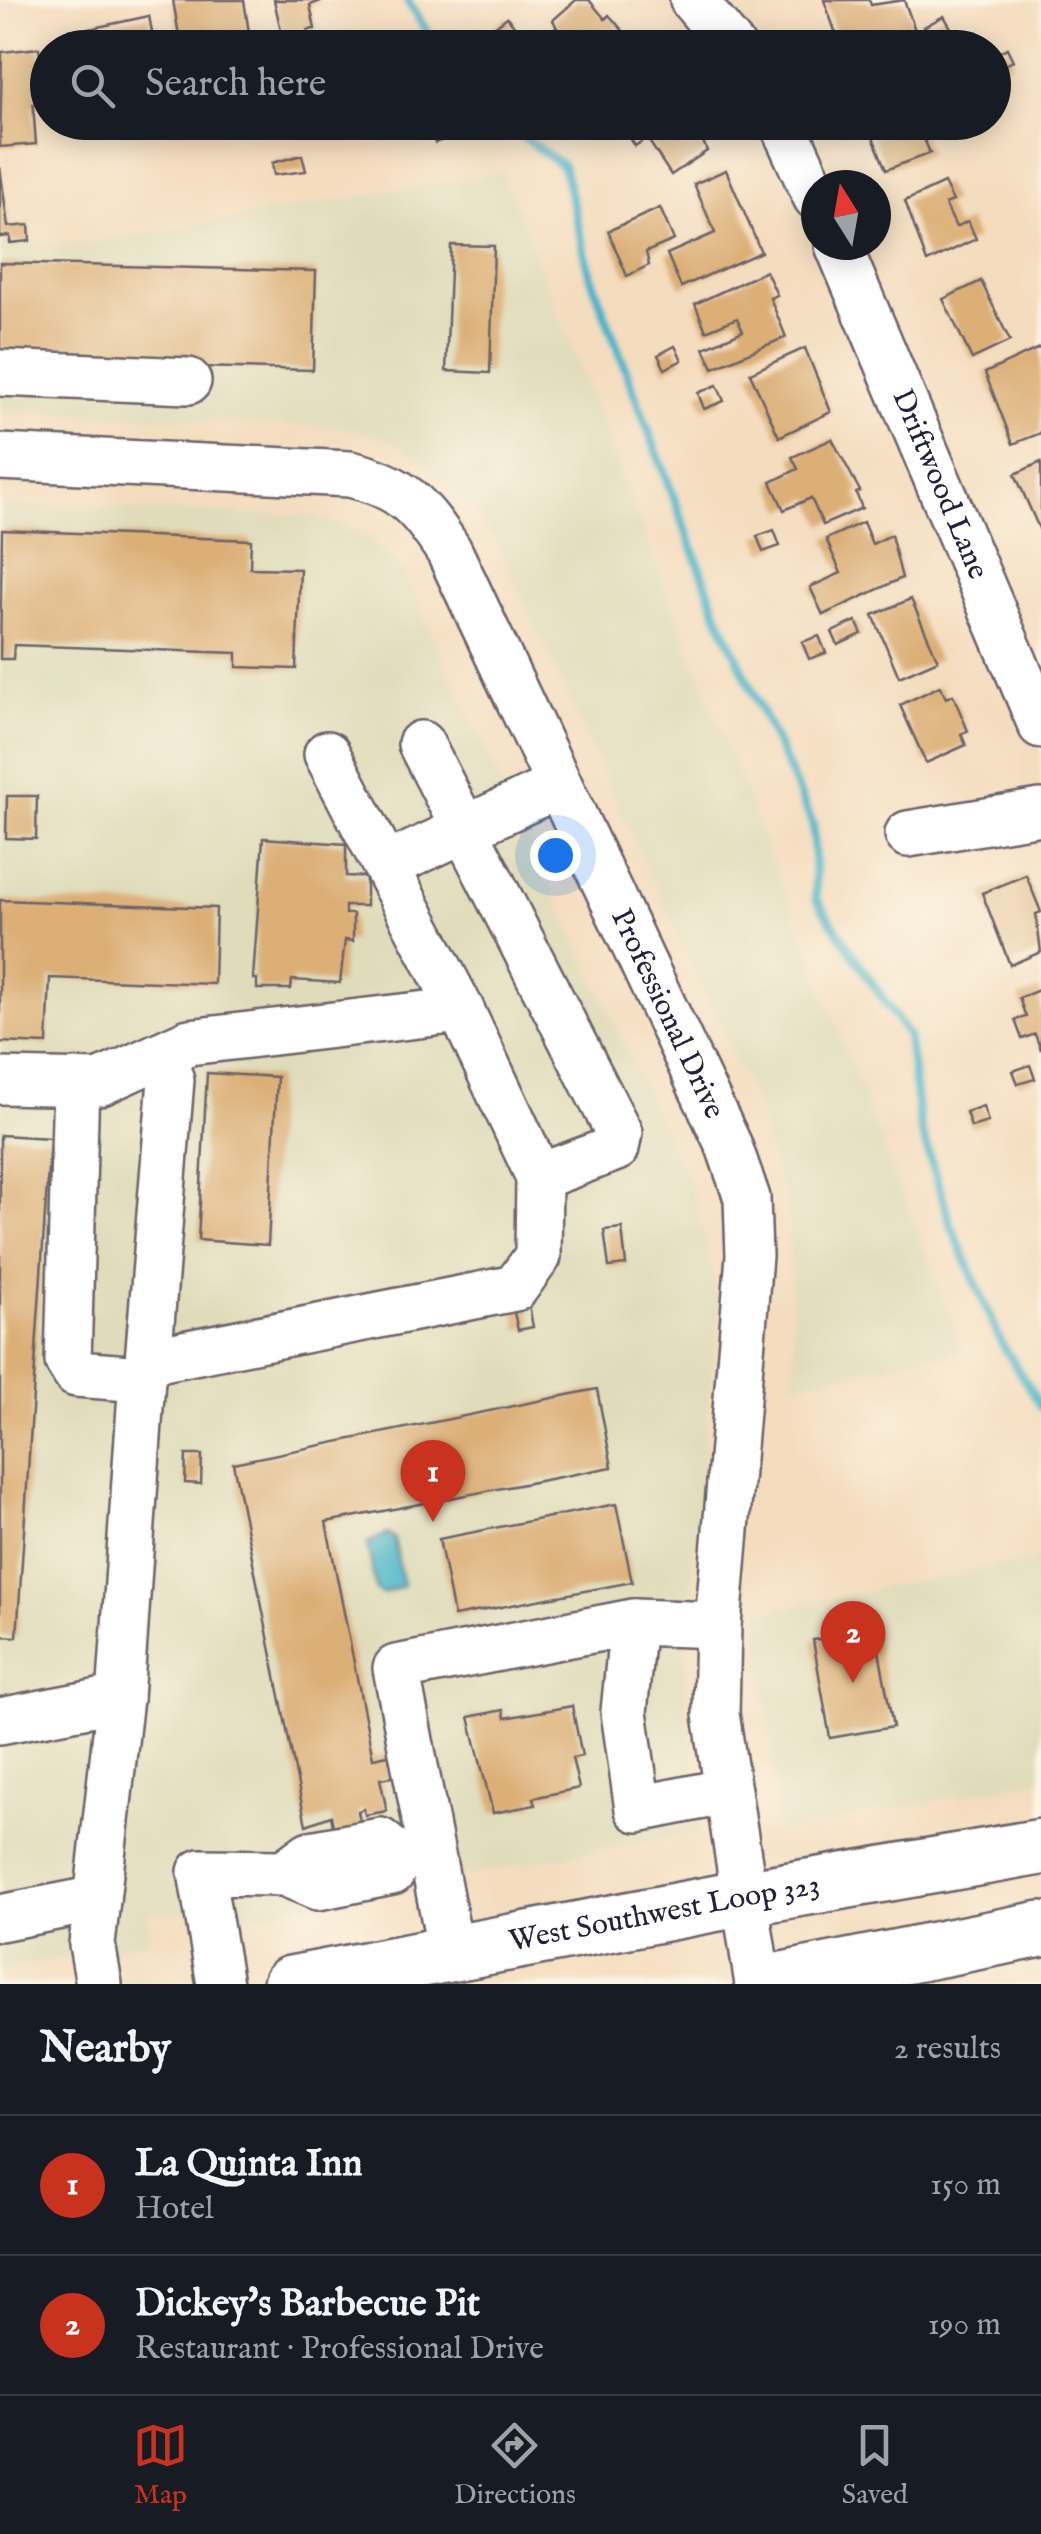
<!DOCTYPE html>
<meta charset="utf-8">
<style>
:root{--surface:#171b24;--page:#242831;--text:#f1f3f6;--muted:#9ea1a6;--line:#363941;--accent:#c8321e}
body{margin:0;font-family:"IM FELL English",serif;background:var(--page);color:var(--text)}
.compass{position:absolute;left:801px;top:170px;width:90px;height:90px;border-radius:50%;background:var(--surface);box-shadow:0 5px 25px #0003;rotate:349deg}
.you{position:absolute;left:555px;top:855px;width:35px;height:35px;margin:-25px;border:8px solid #fff;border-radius:50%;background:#1a73e8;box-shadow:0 0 0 15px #1a73e833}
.badge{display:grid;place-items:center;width:65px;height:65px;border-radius:50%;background:var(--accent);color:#fff;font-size:32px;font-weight:700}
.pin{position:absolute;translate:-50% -82px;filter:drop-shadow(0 2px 5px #0008)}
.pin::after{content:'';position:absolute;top:52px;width:35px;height:30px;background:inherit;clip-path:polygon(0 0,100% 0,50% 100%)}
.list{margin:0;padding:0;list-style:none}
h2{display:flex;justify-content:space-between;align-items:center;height:130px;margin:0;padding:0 40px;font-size:42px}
h2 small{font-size:32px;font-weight:400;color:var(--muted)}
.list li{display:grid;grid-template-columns:65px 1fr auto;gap:30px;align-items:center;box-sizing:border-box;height:140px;padding:0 40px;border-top:2px solid var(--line)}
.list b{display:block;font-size:38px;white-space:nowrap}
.list p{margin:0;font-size:32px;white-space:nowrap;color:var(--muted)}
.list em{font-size:32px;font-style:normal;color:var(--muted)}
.icon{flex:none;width:55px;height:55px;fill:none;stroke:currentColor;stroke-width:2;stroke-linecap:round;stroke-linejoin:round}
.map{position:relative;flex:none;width:1041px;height:1984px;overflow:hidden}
.search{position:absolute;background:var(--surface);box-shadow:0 5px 25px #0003;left:30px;right:30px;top:30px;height:110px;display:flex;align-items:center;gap:25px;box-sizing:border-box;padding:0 35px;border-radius:55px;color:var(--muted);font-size:38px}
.sheet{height:410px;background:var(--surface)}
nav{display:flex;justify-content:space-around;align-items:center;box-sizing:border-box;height:140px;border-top:2px solid var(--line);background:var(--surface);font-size:28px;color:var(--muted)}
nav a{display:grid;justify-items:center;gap:5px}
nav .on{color:var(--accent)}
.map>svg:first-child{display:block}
.built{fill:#e0dcbb}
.water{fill:#4ab4c8;stroke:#366b82;stroke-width:2.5}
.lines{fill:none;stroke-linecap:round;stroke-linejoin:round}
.stream{stroke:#4ab4c8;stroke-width:9}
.building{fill:#dcaf77}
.minor-casing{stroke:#6c6369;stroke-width:50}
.highway-casing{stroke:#6c6369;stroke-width:60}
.minor{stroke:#fff;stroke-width:45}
.highway{stroke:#fff;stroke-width:55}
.labels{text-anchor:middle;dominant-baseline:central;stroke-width:8;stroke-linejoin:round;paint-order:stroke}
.street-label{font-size:30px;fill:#22223b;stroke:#fcf5e5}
</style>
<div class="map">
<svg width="1041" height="1984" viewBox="0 0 1041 1984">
<rect width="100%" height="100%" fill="#fcf5e5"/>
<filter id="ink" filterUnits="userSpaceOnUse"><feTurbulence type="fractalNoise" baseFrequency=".01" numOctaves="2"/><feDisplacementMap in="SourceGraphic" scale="20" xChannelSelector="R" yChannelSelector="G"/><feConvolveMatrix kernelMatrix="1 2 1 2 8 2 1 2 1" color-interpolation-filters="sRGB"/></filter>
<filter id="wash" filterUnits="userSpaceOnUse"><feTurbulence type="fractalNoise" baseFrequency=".0048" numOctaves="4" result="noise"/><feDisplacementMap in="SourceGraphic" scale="40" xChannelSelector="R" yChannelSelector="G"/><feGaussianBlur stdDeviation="2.25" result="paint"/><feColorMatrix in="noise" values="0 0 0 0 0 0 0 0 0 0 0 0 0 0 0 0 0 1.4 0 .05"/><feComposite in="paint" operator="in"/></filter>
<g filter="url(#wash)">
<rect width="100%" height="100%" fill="#f4dcbe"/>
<g class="built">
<polygon points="503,172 963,1350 795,1384 788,1216 759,1111 497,543 472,510 425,464 393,442 355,429 0,409 0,242 85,244"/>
<polygon points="0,505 314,516 363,534 400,567 691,1186 706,1241 718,1302 686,1637 687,1711 702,1831 250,1916 147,1912 150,1941 0,1971"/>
<polygon points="1041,1557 1041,1779 780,1832 757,1613"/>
</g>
<polygon class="water" points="388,1534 394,1538 403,1586 382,1594 376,1590 367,1543"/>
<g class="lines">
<g class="stream">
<polyline points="407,0 437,48"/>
<polyline points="503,122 563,166 591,277 717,613 813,824 816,899 908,1036 920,1126 951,1225 1001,1342 1041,1407"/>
</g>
</g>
<g id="blocks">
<g class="building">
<polygon points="173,0 244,0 251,46 230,48 227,33 180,41"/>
<polygon points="274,0 324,0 310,5 315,29 308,30 312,47 285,48"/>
<polygon points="576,0 589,0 605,19 609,15 638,48 568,48 561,39 552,48 519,48 524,35 540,38 556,28 559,32 553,20"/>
<polygon points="824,0 869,0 871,5 904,0 915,30 897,36 900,48 841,48"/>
<polygon points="149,16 155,48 88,48 84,30"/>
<polygon points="944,16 951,28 931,39 924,27"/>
<polygon points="507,17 516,28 497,43 488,32"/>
<polygon points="923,32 930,43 912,48 908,40"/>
<polygon points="39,48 40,57 48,57 48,102 33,104 36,144 0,147 2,52"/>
<polygon points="1007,48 1013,61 999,68 994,55"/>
<polygon points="445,122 451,137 435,143 428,125"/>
<polygon points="620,122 695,122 707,151 671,175 647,138 635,146"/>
<polygon points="867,122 917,122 930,153 886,170"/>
<polygon points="302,155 306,171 274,175 272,163"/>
<polygon points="0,167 8,227 29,225 30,241 10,243 10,236 0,237"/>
<polygon points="726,170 761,252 681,287 667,254 715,233 694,184"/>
<polygon points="944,183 953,201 945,204 956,227 968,221 976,239 927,262 905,201"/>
<polygon points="660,208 674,240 646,252 649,265 627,276 608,231"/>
<polygon points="451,245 494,246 490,373 446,371"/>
<polygon points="0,263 316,271 313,370 0,362"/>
<polygon points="766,271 777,295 770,298 786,337 713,368 704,348 743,331 737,318 706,331 695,304"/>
<polygon points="981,281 1010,341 972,359 943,299"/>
<polygon points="675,346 682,360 665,369 658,355"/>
<polygon points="1041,347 1041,433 1013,444 985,373"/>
<polygon points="805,348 831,412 779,437 750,373"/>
<polygon points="717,385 724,401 704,409 698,393"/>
<polygon points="832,439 860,491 856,493 862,508 823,525 811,498 784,510 771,482 798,469 792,457"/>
<polygon points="1041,462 1041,533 1015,474"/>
<polygon points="863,522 872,544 891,535 902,578 823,615 810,587 841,573 826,539"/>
<polygon points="2,530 251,540 250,568 300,569 296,669 237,667 237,653 14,645 13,659 0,659"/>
<polygon points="774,530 780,546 763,552 757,536"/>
<polygon points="911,599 938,660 899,677 873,615"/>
<polygon points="856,621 862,634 838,645 832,632"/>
<polygon points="819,636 826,653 809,659 802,642"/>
<polygon points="940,686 946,698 953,695 968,731 961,734 966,745 926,763 900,705"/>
<polygon points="7,796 37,796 36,839 6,838"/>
<polygon points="263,838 346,844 346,876 366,877 366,906 345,906 345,914 353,914 353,941 345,940 340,983 292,980 291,989 257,989 257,979 253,979"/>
<polygon points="1026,875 1041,912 1036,914 1041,952 1010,965 982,893"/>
<polygon points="0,900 216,908 214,984 50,978 47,1044 0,1042"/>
<polygon points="1041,989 1041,1050 1035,1034 1022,1039 1015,1020 1026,1017 1019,998"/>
<polygon points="1030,1065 1035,1079 1018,1084 1013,1071"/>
<polygon points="207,1073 277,1077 268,1245 198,1240"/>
<polygon points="983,1106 988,1122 971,1127 966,1112"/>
<polygon points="0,1135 50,1138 17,1637 0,1636"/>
<polygon points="622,1228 626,1265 609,1267 604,1230"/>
<polygon points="529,1305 533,1327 518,1330 513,1308"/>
<polygon points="597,1389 612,1467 326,1522 373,1758 393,1754 398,1776 380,1779 387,1811 365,1815 364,1809 358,1811 368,1861 341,1867 331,1816 306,1825 233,1463"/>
<polygon points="186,1455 202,1455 201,1484 185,1483"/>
<polygon points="616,1504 632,1582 454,1616 439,1539"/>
<polygon points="875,1629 893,1727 830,1738 813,1640"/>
<polygon points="572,1706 582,1756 572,1758 579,1788 533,1798 535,1805 493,1813 469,1717 503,1710 505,1718"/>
</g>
</g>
</g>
<g filter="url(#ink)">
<use href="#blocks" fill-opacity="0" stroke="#6c6369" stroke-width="2.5"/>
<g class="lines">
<g class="minor-casing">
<g id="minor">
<polyline points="693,0 733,48"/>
<polyline points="782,122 816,197"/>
<path id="s1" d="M838,245l203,480"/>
<polyline points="0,373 188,381"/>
<path id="s2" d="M0,457l350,17c52,12 70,32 99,77l280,595 18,52 2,58 -31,369 -2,89 42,270"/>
<polyline points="421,744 619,1133 616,1148 539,1177 461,1010"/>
<polyline points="908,834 1041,812"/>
<polyline points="386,866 559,785"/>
<polyline points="0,1081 99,1083 189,1042 461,1010 327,754"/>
<polyline points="76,1082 68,1361 76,1374 142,1379"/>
<polyline points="148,1361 515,1288 538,1256 539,1177"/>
<polyline points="633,1622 624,1712 638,1809 728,1791"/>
<polyline points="0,1721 120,1698"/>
<polyline points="284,1873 310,1854 380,1841 400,1857 429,1852"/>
<polyline points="0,1918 97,1899"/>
<polyline points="451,1953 396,1668 633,1622 718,1625"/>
<polyline points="99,1984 92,1944 120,1698 142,1379 148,1361 171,1080 161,1055"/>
<polyline points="220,1984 201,1872 284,1873 318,1887 392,1872 400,1857"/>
</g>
</g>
<g class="highway-casing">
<g id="highway">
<path id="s3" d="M291,1984l453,-86 297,-51"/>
<polyline points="763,1984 1041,1929"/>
</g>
</g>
<use href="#minor" class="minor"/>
<use href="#highway" class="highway"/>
</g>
</g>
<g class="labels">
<g class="street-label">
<text stroke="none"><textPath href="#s1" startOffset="260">Driftwood Lane</textPath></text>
<text stroke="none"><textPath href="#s2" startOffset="992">Professional Drive</textPath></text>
<text stroke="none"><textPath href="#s3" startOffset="380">West Southwest Loop 323</textPath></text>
</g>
</g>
</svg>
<svg class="compass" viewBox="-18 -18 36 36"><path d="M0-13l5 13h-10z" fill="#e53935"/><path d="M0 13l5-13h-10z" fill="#9ea1a6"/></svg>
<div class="you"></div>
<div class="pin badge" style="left:433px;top:1522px">1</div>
<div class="pin badge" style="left:853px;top:1683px">2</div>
<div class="search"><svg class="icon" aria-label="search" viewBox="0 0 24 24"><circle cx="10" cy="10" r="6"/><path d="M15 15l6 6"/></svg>Search here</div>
</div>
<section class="sheet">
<h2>Nearby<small>2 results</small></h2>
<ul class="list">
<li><span class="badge">1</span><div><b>La Quinta Inn</b><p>Hotel</p></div><em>150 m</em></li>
<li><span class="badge">2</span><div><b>Dickey's Barbecue Pit</b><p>Restaurant · Professional Drive</p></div><em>190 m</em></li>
</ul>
</section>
<nav>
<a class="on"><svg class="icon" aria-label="map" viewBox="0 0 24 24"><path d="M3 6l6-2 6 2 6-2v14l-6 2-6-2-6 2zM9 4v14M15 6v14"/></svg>Map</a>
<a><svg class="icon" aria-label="directions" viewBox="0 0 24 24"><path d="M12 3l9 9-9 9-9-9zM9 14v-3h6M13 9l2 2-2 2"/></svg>Directions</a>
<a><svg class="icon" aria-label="saved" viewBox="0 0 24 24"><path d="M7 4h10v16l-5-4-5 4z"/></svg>Saved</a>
</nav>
